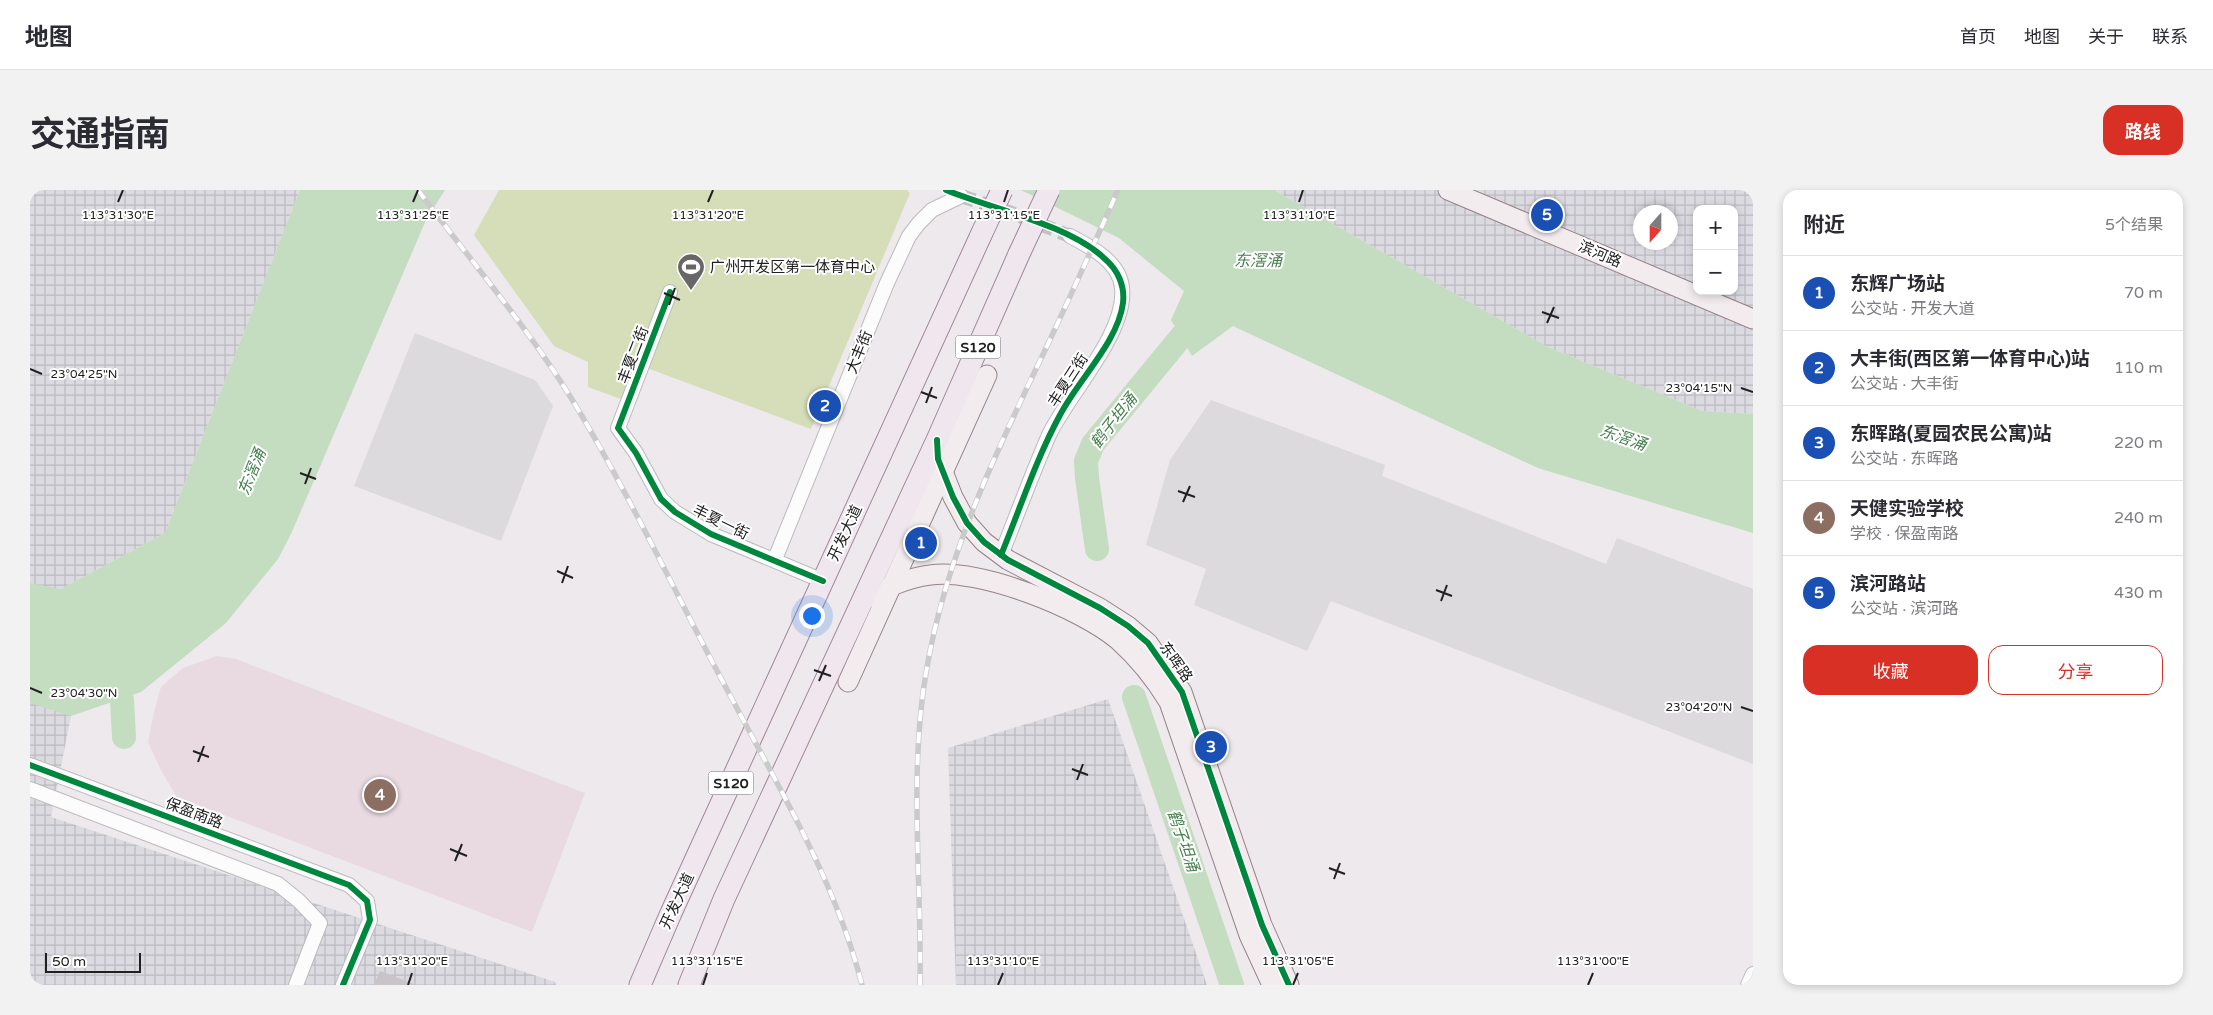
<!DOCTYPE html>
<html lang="zh">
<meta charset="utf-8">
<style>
:root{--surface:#fff;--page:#f2f2f3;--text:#2b2b33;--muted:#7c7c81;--line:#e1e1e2;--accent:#d93025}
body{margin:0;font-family:"Varela Round","Noto Sans SC",sans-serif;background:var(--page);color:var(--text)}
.controls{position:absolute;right:15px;top:15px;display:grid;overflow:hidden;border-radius:10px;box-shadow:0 2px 8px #0003}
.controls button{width:45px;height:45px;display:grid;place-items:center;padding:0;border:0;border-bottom:1px solid var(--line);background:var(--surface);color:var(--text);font:25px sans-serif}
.compass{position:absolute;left:1603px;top:15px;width:45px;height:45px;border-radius:50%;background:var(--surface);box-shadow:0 2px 8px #0003;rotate:201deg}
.scale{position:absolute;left:15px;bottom:12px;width:96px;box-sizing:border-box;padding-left:5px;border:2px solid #202020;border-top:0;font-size:14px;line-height:18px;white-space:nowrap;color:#202020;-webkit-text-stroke:4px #fff;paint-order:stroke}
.you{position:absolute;left:781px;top:425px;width:18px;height:18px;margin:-12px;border:4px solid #fff;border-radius:50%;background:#1a73e8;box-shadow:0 0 0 8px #1a73e833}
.badge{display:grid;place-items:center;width:32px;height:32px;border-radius:50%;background:var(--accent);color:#fff;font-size:16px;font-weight:700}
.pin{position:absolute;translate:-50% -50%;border:2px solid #fff;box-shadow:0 1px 5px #0006}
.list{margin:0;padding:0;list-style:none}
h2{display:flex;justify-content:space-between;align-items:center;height:65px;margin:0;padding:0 20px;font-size:21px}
h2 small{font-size:16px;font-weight:400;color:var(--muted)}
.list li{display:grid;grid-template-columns:32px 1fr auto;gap:15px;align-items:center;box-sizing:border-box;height:75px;padding:0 20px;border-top:1px solid var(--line)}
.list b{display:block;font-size:19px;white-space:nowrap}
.list p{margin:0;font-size:16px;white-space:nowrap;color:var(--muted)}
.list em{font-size:16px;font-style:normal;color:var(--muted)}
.actions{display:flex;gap:10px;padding:15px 20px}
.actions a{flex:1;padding:11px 0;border:1px solid var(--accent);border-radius:15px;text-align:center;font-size:18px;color:var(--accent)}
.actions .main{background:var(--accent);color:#fff}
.map{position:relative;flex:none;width:1723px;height:795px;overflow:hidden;border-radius:15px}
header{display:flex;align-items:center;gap:30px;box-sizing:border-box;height:70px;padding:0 25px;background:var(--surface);border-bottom:1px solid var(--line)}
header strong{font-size:24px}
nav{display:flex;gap:28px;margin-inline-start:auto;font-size:18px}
.intro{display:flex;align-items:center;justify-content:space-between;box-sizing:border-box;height:120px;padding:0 30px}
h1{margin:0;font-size:35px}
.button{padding:12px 22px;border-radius:15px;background:var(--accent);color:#fff;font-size:18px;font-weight:700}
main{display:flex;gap:30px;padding:0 30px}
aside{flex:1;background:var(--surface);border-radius:15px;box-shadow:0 2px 8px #0003}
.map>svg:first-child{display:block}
.residential{fill:#dcdadc}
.industrial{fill:url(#industrial-grid);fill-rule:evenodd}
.education{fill:#e8dae0}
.pitch{fill:#d6ddb9}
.water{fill:#c4dcc0}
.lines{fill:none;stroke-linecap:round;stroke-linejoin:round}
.river{stroke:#c4dcc0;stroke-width:24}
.building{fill:#c8c4c7}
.street-tunnel{stroke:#c4c1c3;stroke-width:14;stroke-dasharray:14 7;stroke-linecap:butt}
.street-casing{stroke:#bcbabc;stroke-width:16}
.secondary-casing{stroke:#968388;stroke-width:21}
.primary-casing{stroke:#a1889a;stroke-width:23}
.street{stroke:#fcfcfc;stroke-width:14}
.secondary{stroke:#f3ecef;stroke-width:19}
.primary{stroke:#f0e6ee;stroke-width:21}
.rail-casing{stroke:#cbcacb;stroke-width:5.5}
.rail{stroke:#fff;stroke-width:4;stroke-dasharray:11;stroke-linecap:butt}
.primary-bridge-casing{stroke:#a1889a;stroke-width:23;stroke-linecap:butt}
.primary-bridge{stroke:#f0e6ee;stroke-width:21}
.cycleway-casing{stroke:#fff;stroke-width:9}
.cycleway{stroke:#00873e;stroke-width:6}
.ticks{fill:none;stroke:#202020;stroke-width:2}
.labels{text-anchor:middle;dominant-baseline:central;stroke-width:4;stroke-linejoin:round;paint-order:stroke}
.shield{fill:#fff;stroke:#636363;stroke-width:1}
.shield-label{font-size:14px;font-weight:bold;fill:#202020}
.street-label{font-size:15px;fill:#202020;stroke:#fff}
.poi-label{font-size:15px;fill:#202020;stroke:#fff;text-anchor:start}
.water-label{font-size:16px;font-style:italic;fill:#467f4d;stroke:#fff}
.ticks-label{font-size:12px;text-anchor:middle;fill:#202020;stroke:#fff;stroke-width:4;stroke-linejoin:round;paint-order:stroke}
</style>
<header>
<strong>地图</strong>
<nav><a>首页</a><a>地图</a><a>关于</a><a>联系</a></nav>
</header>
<div class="intro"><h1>交通指南</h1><a class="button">路线</a></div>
<main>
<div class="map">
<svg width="1723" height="795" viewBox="0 0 1723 795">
<defs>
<pattern id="industrial-grid" width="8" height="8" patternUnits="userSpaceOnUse" patternTransform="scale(1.25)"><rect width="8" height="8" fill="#dbdae1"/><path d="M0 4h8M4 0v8" fill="none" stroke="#bcbbc1"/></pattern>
</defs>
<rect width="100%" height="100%" fill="#ede9ec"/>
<g class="residential">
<polygon points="385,143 505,190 523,216 471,351 324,296"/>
<polygon points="1181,210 1355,275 1352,286 1576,374 1587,348 1723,399 1723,574 1301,411 1277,461 1164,415 1176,379 1116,355 1140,270"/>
</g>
<g class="industrial">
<polygon points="0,0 270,0 135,343 31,399 41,526 21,627 525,792 526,795 0,795"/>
<path d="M1244,0h479v224l-51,-3 -154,-64zM1667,19h37v82h-37zM1610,22h30v30h-30z"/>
<polygon points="1078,509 1177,795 926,795 918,558"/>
</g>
<polygon class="education" points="187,466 206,469 555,603 502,742 147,607 131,580 118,552 124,522 131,497 153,478"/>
<polygon class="pitch" points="469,0 877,0 880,3 781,239 617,178 602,213 558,197 558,172 524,156 444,45"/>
<g class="water">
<polygon points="270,0 415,0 396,30 261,344 248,369 196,433 111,502 41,526 0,513 0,393 31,399 135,343"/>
<polygon points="991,0 1244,0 1518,157 1672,221 1723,224 1723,343 1508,278 1203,136 1162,166 1141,130 1154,101 1089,48"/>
</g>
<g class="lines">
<g class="river">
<polyline points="1067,359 1057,288 1056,271 1063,254 1151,147"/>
<polyline points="1104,507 1202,795"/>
<polyline points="92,510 94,547"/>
</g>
</g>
<polygon class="building" points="350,781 384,794 384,795 344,795"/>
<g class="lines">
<polyline class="street-tunnel" points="931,6 982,23 1040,46"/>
<g class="street-casing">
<g id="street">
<polyline points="640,102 588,238 606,263 631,309 645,322 681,344 793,391"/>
<path d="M971,365c16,-40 31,-81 48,-120 20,-42 78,-102 73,-147 -2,-26 -31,-41 -52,-52"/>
<polyline points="745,369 857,93 879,46 889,33 902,20 931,6"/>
<polyline points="0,575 319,695 337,711 340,730 313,795"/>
<polyline points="0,599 248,694 269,711 290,733 266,795"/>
<polyline points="1718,795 1723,784"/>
</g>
</g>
<g class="secondary-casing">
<g id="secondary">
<polyline points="1418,0 1723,129"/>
<polyline points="907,250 908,269 923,307 937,333 954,352 978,370 1070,418 1098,436 1118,453 1152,502 1232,735 1259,795"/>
<path d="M832,411c22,-12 43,-23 68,-26 49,-7 150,33 188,65 20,18 37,39 51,62l80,233 23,50"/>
<polyline points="818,492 957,185"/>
</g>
</g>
<g class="primary-casing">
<g id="primary">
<polyline points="610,795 641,723 951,45"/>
<polyline points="659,795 694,709 907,250 989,64"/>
</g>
</g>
<use href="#street" class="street"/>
<use href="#secondary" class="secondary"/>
<use href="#primary" class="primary"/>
<g class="rail-casing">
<g id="rail">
<path d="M388,0c52,70 109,136 155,211 58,96 105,198 158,296 49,93 105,185 131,288"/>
<path d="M890,795c2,-106 -12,-213 7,-318 20,-114 70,-217 120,-321 24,-51 48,-104 71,-156"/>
</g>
</g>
<use href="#rail" class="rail"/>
<g class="primary-bridge-casing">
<g id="primary-bridge">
<polyline points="951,45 972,0"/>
<polyline points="989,64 1019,0"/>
</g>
</g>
<use href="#primary-bridge" class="primary-bridge"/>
<g class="cycleway-casing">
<g id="cycleway">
<path d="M916,0c46,19 124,35 159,69 13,11 20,27 18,44 -5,39 -45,77 -63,112 -24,44 -40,94 -59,140"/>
<polyline points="640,102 588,238 606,263 631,309 645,322 681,344 793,391"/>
<polyline points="907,250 908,269 923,307 937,333 954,352 978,370 1070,418 1098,436 1118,453 1152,502 1232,735 1259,795"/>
<polyline points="0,575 319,695 337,711 340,730 313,795"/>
</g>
</g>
<use href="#cycleway" class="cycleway"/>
</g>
<path class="ticks" d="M88,12l5,-12M383,12l5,-12M678,12l5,-12M974,12l4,-12M1269,12l4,-12M634,103l16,7M639,115l6,-17M1512,122l17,6M1517,133l7,-16M0,179l12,5M1711,198l12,4M891,202l16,6M896,213l6,-16M270,283l16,6M275,294l6,-16M1148,301l17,6M1153,312l7,-16M527,381l16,7M532,393l6,-17M1406,400l16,6M1411,411l6,-16M784,480l17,6M789,491l7,-16M0,498l12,5M1711,517l12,4M163,561l16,6M168,572l6,-16M1042,579l16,6M1047,590l6,-16M420,659l17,7M425,671l7,-17M1299,678l16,6M1304,689l6,-16M378,795l4,-12M673,795l4,-12M968,795l5,-12M1263,795l5,-12M1558,795l5,-12"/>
<defs>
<g id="stadium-pin" transform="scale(1.4375)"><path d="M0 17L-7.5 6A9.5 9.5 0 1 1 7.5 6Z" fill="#686667" stroke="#fff"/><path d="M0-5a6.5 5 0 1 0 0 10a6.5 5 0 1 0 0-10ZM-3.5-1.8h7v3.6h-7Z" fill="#fff"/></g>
</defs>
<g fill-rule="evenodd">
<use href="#stadium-pin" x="661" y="77"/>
</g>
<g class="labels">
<g class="shield">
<rect x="925.5" y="145.5" width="45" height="23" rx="4"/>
<rect x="678.5" y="581.5" width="45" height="23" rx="4"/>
</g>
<g class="shield-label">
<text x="948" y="157">S120</text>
<text x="701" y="593">S120</text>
</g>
<g class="street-label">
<text transform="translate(1570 64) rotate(23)">滨河路</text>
<text transform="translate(829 162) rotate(-68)">大丰街</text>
<text transform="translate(603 165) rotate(-69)">丰夏二街</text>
<text transform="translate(1038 190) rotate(-57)">丰夏三街</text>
<text transform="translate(691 332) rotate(26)">丰夏一街</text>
<text transform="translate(815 343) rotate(-65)">开发大道</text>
<text transform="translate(1146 472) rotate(55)">东晖路</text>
<text transform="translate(164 623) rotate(21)">保盈南路</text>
<text transform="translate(647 711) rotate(-65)">开发大道</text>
</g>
<g class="poi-label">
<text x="680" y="77">广州开发区第一体育中心</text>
</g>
<g class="water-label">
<text x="1228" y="71">东滘涌</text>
<text transform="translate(1084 231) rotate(-52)">鹤子坦涌</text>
<text transform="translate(1593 248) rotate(19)">东滘涌</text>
<text transform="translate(222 282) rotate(-68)">东滘涌</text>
<text transform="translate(1153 651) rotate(71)">鹤子坦涌</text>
</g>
</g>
<g class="ticks-label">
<text x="383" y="29">113°31'25"E</text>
<text x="88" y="29">113°31'30"E</text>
<text x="678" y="29">113°31'20"E</text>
<text x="974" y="29">113°31'15"E</text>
<text x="1269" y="29">113°31'10"E</text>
<text x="54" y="188">23°04'25"N</text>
<text x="1669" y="202">23°04'15"N</text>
<text x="54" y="507">23°04'30"N</text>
<text x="1669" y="521">23°04'20"N</text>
<text x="382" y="775">113°31'20"E</text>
<text x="677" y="775">113°31'15"E</text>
<text x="973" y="775">113°31'10"E</text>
<text x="1268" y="775">113°31'05"E</text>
<text x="1563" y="775">113°31'00"E</text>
</g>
</svg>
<div class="controls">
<button>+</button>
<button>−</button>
</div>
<svg class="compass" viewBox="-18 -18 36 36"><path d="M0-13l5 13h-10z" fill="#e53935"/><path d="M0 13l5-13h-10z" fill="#7c7c81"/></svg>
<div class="scale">50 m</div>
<div class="you"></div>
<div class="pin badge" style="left:891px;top:353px;background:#1a4fb4">1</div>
<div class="pin badge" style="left:795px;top:216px;background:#1a4fb4">2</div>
<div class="pin badge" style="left:1181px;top:557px;background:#1a4fb4">3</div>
<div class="pin badge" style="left:350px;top:605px;background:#8d6e63">4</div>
<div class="pin badge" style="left:1517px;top:25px;background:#1a4fb4">5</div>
</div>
<aside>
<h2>附近<small>5个结果</small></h2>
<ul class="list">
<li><span class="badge" style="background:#1a4fb4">1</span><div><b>东辉广场站</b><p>公交站 · 开发大道</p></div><em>70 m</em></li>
<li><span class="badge" style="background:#1a4fb4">2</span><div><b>大丰街(西区第一体育中心)站</b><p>公交站 · 大丰街</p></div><em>110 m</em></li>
<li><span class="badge" style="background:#1a4fb4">3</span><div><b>东晖路(夏园农民公寓)站</b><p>公交站 · 东晖路</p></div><em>220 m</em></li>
<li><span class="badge" style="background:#8d6e63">4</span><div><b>天健实验学校</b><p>学校 · 保盈南路</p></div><em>240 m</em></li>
<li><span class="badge" style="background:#1a4fb4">5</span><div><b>滨河路站</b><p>公交站 · 滨河路</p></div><em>430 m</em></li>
</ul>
<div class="actions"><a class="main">收藏</a><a>分享</a></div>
</aside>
</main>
